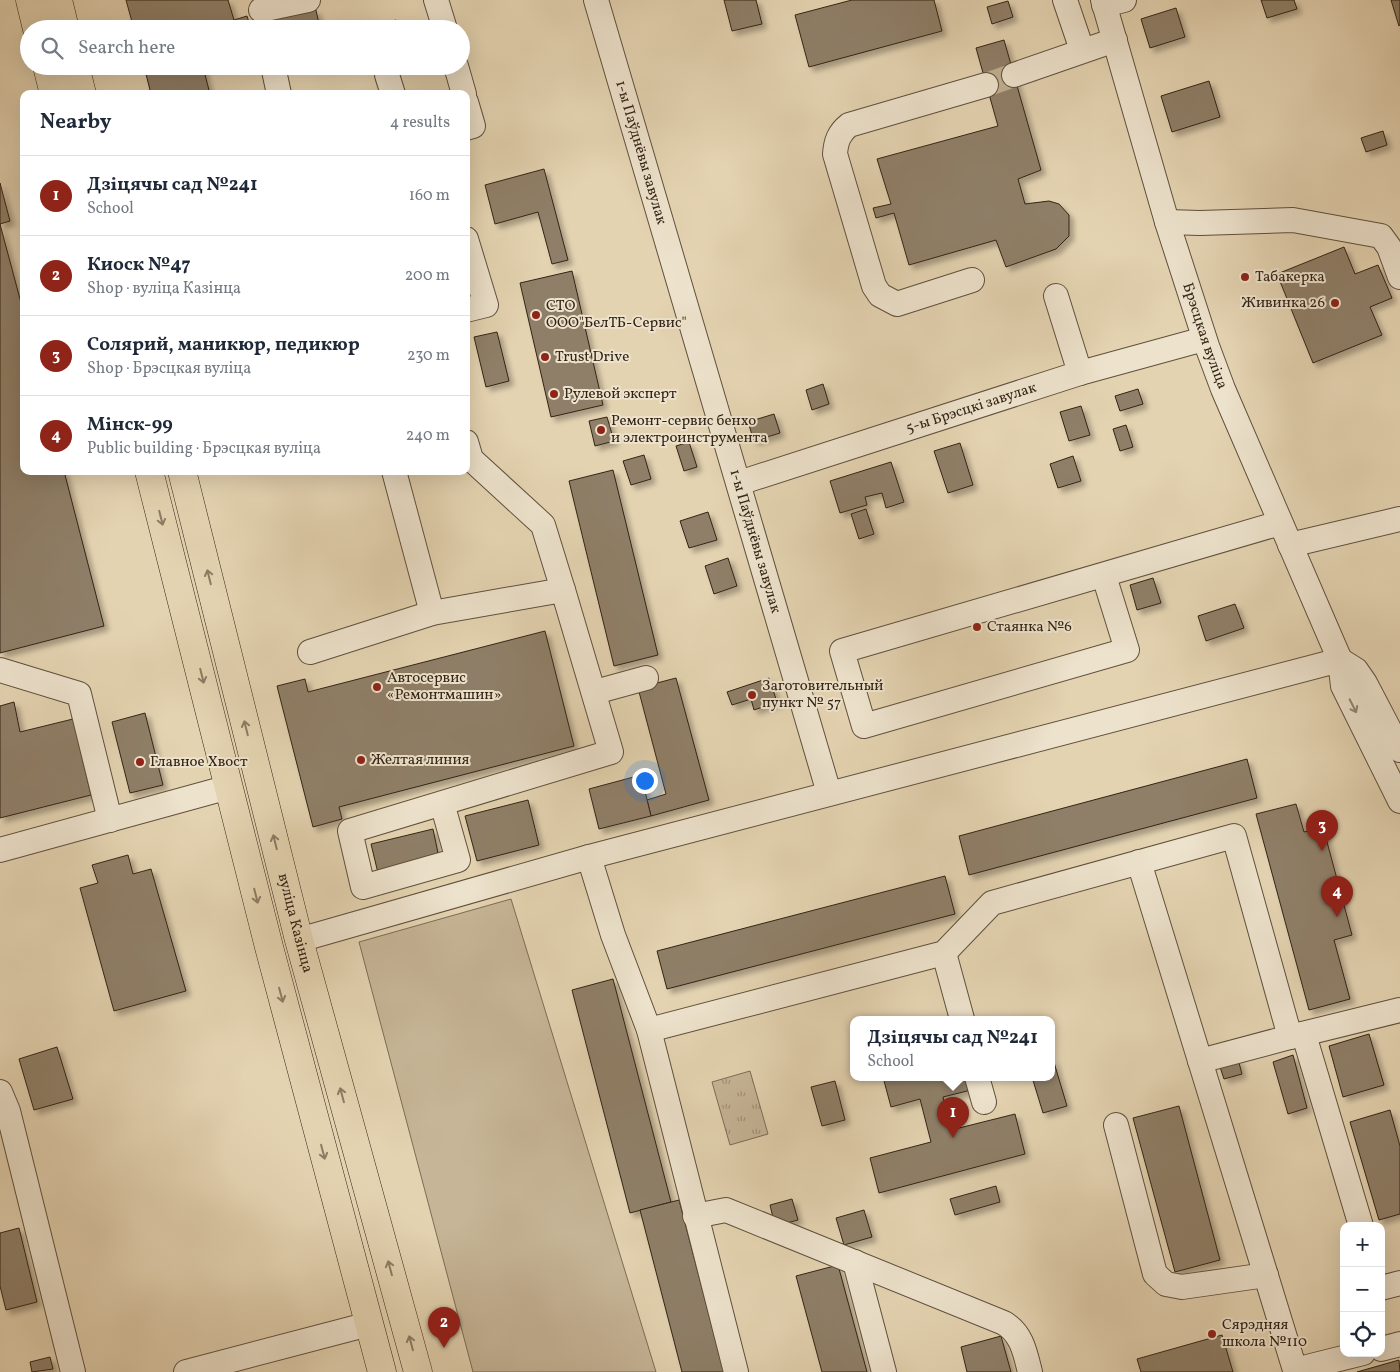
<!DOCTYPE html>
<meta charset="utf-8">
<style>
:root{--surface:#fff;--page:#f6f6f7;--text:#1f2937;--muted:#747a83;--line:#e0e1e3;--accent:#8f2418}
body{margin:0;font-family:Vollkorn,serif;background:var(--page);color:var(--text)}
.controls{position:absolute;right:15px;bottom:15px;display:grid;overflow:hidden;border-radius:10px;box-shadow:0 5px 20px #0002}
.controls button{width:45px;height:45px;display:grid;place-items:center;padding:0;border:0;border-bottom:1px solid var(--line);background:var(--surface);color:var(--text);font:25px sans-serif}
.you{position:absolute;left:644px;top:780px;width:18px;height:18px;margin:-12px;border:4px solid #fff;border-radius:50%;background:#1a73e8;box-shadow:0 0 0 8px #1a73e833}
.badge{display:grid;place-items:center;width:32px;height:32px;border-radius:50%;background:var(--accent);color:#fff;font-size:16px;font-weight:700}
.pin{position:absolute;translate:-50% -41px;filter:drop-shadow(0 1px 2px #0008)}
.pin::after{content:'';position:absolute;top:26px;width:18px;height:15px;background:inherit;clip-path:polygon(0 0,100% 0,50% 100%)}
.popup{position:absolute;left:850px;top:1016px;width:205px;height:65px;box-sizing:border-box;display:grid;place-content:center;border-radius:10px;background:var(--surface);filter:drop-shadow(0 1px 4px #0005);font-size:16px;white-space:nowrap;color:var(--muted)}
.popup b{font-size:19px;color:var(--text)}
.popup::after{content:'';position:absolute;left:50%;top:100%;margin-left:-10px;border:10px solid transparent;border-top-color:var(--surface)}
.list{margin:0;padding:0;list-style:none}
h2{display:flex;justify-content:space-between;align-items:center;height:65px;margin:0;padding:0 20px;font-size:21px}
h2 small{font-size:16px;font-weight:400;color:var(--muted)}
.list li{display:grid;grid-template-columns:32px 1fr auto;gap:15px;align-items:center;box-sizing:border-box;height:80px;padding:0 20px;border-top:1px solid var(--line)}
.list b{display:block;font-size:19px;white-space:nowrap}
.list p{margin:0;font-size:16px;white-space:nowrap;color:var(--muted)}
.list em{font-size:16px;font-style:normal;color:var(--muted)}
.icon{flex:none;width:28px;height:28px;fill:none;stroke:currentColor;stroke-width:2;stroke-linecap:round;stroke-linejoin:round}
.map{position:relative;flex:none;width:1400px;height:1372px;overflow:hidden}
.search{position:absolute;background:var(--surface);box-shadow:0 5px 20px #0002;left:20px;top:20px;width:450px;height:55px;display:flex;align-items:center;gap:12px;box-sizing:border-box;padding:0 18px;border-radius:28px;color:var(--muted);font-size:19px}
.panel{position:absolute;background:var(--surface);box-shadow:0 5px 20px #0002;left:20px;top:90px;width:450px;height:385px;border-radius:10px}
.map>svg:first-child{display:block}
.green{fill:#c6b597;stroke:#7c6c56}
.park{fill:url(#park-tufts);stroke:#7c6c56}
.building{fill:#8f7f67;stroke:#332416;filter:url(#shadow)}
.lines{fill:none;stroke-linecap:round;stroke-linejoin:round}
.minor-tunnel{stroke:#c1b092;stroke-width:24;stroke-dasharray:24 12;stroke-linecap:butt}
.minor-casing{stroke:#5f503d;stroke-width:26}
.major-casing{stroke:#332416;stroke-width:29}
.minor{stroke:#ede2cc;stroke-width:24}
.major{stroke:#e4d3b1;stroke-width:28}
.oneway{stroke:#8c7c64}
.oneway2{stroke:#908371}
.poi-dot{fill:#8f2418;stroke:#ede2cc;stroke-width:2}
.labels{text-anchor:middle;dominant-baseline:central;stroke-width:4;stroke-linejoin:round;paint-order:stroke}
.street-label{font-size:15px;fill:#332416;stroke:#ede2cc}
.poi-label{font-size:15px;fill:#332416;stroke:#ede2cc;text-anchor:start}
</style>
<div class="map">
<svg width="1400" height="1372" viewBox="0 0 1400 1372">
<defs>
<pattern id="park-tufts" width="24" height="20" patternUnits="userSpaceOnUse" patternTransform="scale(1.25)"><rect width="24" height="20" fill="#c6b597"/><path d="M3 7l-1-3M5 7V3M7 7l1-3M15 17l-1-3M17 17v-4M19 17l1-3" fill="none" stroke="#a1937a"/></pattern>
<filter id="shadow"><feDropShadow dx="4.5" dy="4.5" stdDeviation="2.5" flood-color="#0004"/></filter>
</defs>
<rect width="100%" height="100%" fill="#e4d3b1"/>
<filter id="stains"><feTurbulence type="fractalNoise" baseFrequency=".004" numOctaves="4"/><feColorMatrix values="0 0 0 0 .2 0 0 0 0 .09 0 0 0 0 .02 0 0 0 .5 -.17"/></filter>
<radialGradient id="worn" r=".72"><stop offset=".6" stop-color="#630" stop-opacity="0"/><stop offset="1" stop-color="#630" stop-opacity=".3"/></radialGradient>
<polygon class="green" points="511,899 656,1372 473,1372 359,942"/>
<polygon class="park" points="750,1071 768,1134 730,1145 712,1082"/>
<g class="building">
<polygon points="126,0 228,0 234,20 247,16 251,29 134,29"/>
<polygon points="724,0 756,0 762,24 732,31"/>
<polygon points="852,0 934,0 942,31 809,67 795,15"/>
<polygon points="1261,0 1294,0 1297,9 1267,18"/>
<polygon points="1391,0 1400,0 1400,25 1399,26"/>
<polygon points="1008,1 1013,17 992,24 987,7"/>
<polygon points="1176,8 1185,37 1150,48 1141,19"/>
<polygon points="316,10 320,29 276,29 274,19"/>
<polygon points="396,20 398,29 362,29"/>
<polygon points="1004,40 1041,170 1018,179 1025,204 1049,201 1059,204 1069,215 1069,236 1056,249 1006,267 996,240 909,265 894,213 876,218 873,208 891,204 877,159 998,126 976,48"/>
<polygon points="144,66 205,66 203,67 210,94 151,94"/>
<polygon points="1209,81 1220,117 1172,132 1161,96"/>
<polygon points="1383,131 1387,145 1366,152 1361,138"/>
<polygon points="544,169 568,260 552,264 538,212 495,224 485,185"/>
<polygon points="0,183 10,221 0,224 24,314 24,471 64,471 104,626 0,653"/>
<polygon points="1344,247 1355,274 1378,265 1392,298 1370,307 1382,335 1313,363 1277,274"/>
<polygon points="572,271 603,405 551,417 520,283"/>
<polygon points="497,332 509,381 486,387 474,337"/>
<polygon points="823,384 829,404 812,410 806,390"/>
<polygon points="1138,389 1143,404 1120,411 1115,396"/>
<polygon points="1081,406 1090,435 1069,441 1060,412"/>
<polygon points="774,414 780,433 754,441 748,422"/>
<polygon points="607,417 614,441 595,446 589,421"/>
<polygon points="1126,425 1133,447 1120,451 1113,429"/>
<polygon points="689,442 697,467 684,471 676,446"/>
<polygon points="960,443 973,485 948,493 934,451"/>
<polygon points="644,455 651,479 631,485 623,461"/>
<polygon points="1073,456 1081,481 1058,488 1050,464"/>
<polygon points="891,462 904,502 886,508 882,493 865,497 867,505 840,513 830,481"/>
<polygon points="613,470 658,655 614,666 569,481"/>
<polygon points="866,509 874,534 859,539 851,514"/>
<polygon points="708,512 717,540 689,548 680,521"/>
<polygon points="728,558 737,586 714,594 705,566"/>
<polygon points="1153,578 1161,603 1137,610 1130,585"/>
<polygon points="1235,604 1244,628 1206,641 1198,616"/>
<polygon points="545,631 574,746 339,807 342,819 313,827 277,686 305,679 308,692"/>
<polygon points="676,678 709,800 651,816 647,800 666,794 638,688"/>
<polygon points="769,678 777,702 754,710 751,699 732,705 727,692"/>
<polygon points="14,702 20,732 73,719 91,795 0,818 0,706"/>
<polygon points="145,713 163,785 130,793 112,722"/>
<polygon points="1247,759 1257,798 969,875 959,836"/>
<polygon points="641,775 651,816 599,829 589,789"/>
<polygon points="528,800 539,845 477,861 465,816"/>
<polygon points="1296,804 1304,832 1323,827 1352,935 1334,940 1350,999 1309,1010 1256,814"/>
<polygon points="433,829 439,858 378,873 371,844"/>
<polygon points="128,855 133,874 151,869 186,991 114,1011 80,888 98,883 92,865"/>
<polygon points="945,876 955,914 667,989 657,951"/>
<polygon points="613,979 671,1202 630,1213 572,990"/>
<polygon points="1369,1034 1384,1085 1343,1097 1329,1046"/>
<polygon points="57,1047 73,1099 34,1110 19,1059"/>
<polygon points="1293,1055 1307,1108 1288,1114 1273,1062"/>
<polygon points="1053,1059 1067,1106 1043,1113 1032,1077 1052,1077"/>
<polygon points="1238,1059 1242,1074 1224,1079 1219,1064"/>
<polygon points="883,1077 968,1077 971,1090 943,1097 951,1130 1015,1114 1025,1154 879,1193 870,1158 931,1142 920,1099 891,1107"/>
<polygon points="835,1081 845,1120 822,1126 811,1087"/>
<polygon points="1179,1106 1220,1260 1175,1272 1133,1118"/>
<polygon points="1390,1110 1400,1146 1400,1214 1379,1220 1350,1122"/>
<polygon points="996,1186 1000,1202 955,1215 950,1199"/>
<polygon points="792,1199 798,1220 775,1226 770,1205"/>
<polygon points="679,1200 708,1311 724,1372 682,1372 640,1210"/>
<polygon points="864,1210 872,1237 844,1245 836,1218"/>
<polygon points="19,1228 37,1302 6,1310 0,1286 0,1233"/>
<polygon points="838,1265 867,1372 822,1372 796,1276"/>
<polygon points="1222,1335 1233,1372 1141,1372 1137,1359"/>
<polygon points="1001,1336 1011,1372 967,1372 961,1347"/>
<polygon points="50,1357 53,1369 32,1372 30,1362"/>
<polygon points="1399,1360 1400,1372 1357,1372"/>
</g>
<g class="lines">
<polyline class="minor-tunnel" points="986,85 1014,75"/>
<g class="minor-casing">
<g id="minor">
<polyline points="436,0 445,29"/>
<path id="s1" d="M596,0l233,793"/>
<polyline points="1065,0 1082,50"/>
<path id="s2" d="M1103,0l64,222 40,124 16,43 117,271 3,26 57,115"/>
<polyline points="1104,5 1124,0"/>
<polyline points="261,10 308,0"/>
<polyline points="273,66 279,94"/>
<polyline points="456,66 464,94"/>
<polyline points="387,75 393,94"/>
<polyline points="1014,75 1115,40"/>
<polyline points="466,102 473,126 466,128"/>
<polyline points="1167,222 1200,223 1293,220 1381,236 1389,247 1400,277"/>
<polyline points="466,239 486,305 466,310"/>
<path d="M972,280l-75,24 -17,-9 -6,-9 -39,-132c1,-13 4,-21 14,-29l137,-40"/>
<polyline points="1056,296 1080,373"/>
<polyline points="466,442 471,459 543,525 563,590"/>
<polyline points="394,471 432,613"/>
<path id="s3" d="M739,483l341,-110 124,-34"/>
<polyline points="1290,545 1400,519"/>
<polyline points="1104,576 1127,650 864,726 842,651 1280,523"/>
<polyline points="310,652 432,613 563,590 611,752 350,831 363,887 458,860 442,803"/>
<polyline points="1340,660 1356,670 1365,683 1400,750"/>
<polyline points="0,670 79,694 110,820"/>
<polyline points="595,692 646,678"/>
<polyline points="0,850 229,787"/>
<polyline points="589,857 613,935 649,1030 736,1372"/>
<polyline points="1139,862 1295,1370 1363,1353"/>
<polyline points="299,940 589,857 1340,660"/>
<polyline points="944,953 962,1019"/>
<polyline points="649,1030 944,953 992,903 1234,836 1290,1037 1400,1010"/>
<polyline points="1304,1035 1361,1226"/>
<polyline points="1200,1061 1290,1037"/>
<polyline points="977,1077 984,1102"/>
<polyline points="0,1092 8,1111 73,1372"/>
<polyline points="1116,1125 1155,1274 1166,1284 1182,1287 1266,1275"/>
<path d="M695,1216l31,-6 278,113c18,11 21,29 26,49"/>
<polyline points="855,1262 884,1372"/>
<polyline points="1381,1288 1400,1283"/>
<polyline points="1381,1349 1400,1344"/>
<polyline points="186,1372 369,1324"/>
</g>
</g>
<g class="major-casing">
<g id="major">
<polyline points="30,0 37,29"/>
<polyline points="58,0 65,29"/>
<polyline points="47,66 54,94"/>
<polyline points="75,66 82,94"/>
<polyline points="149,471 269,947 382,1372"/>
<path id="s4" d="M182,471l117,469 119,432"/>
</g>
</g>
<use href="#minor" class="minor"/>
<use href="#major" class="major"/>
</g>
<defs><path id="oneway-shaft" d="M-6 0H5M1.5-3L5.5 0L1.5 3" fill="none" stroke-width="1.6" stroke-linecap="round" stroke-linejoin="round" transform="scale(1.25)"/></defs>
<g class="oneway">
<use href="#oneway-shaft" transform="translate(161 518) rotate(76)"/>
<use href="#oneway-shaft" transform="translate(209 577) rotate(-104)"/>
<use href="#oneway-shaft" transform="translate(202 676) rotate(76)"/>
<use href="#oneway-shaft" transform="translate(246 728) rotate(-104)"/>
<use href="#oneway-shaft" transform="translate(275 842) rotate(-104)"/>
<use href="#oneway-shaft" transform="translate(256 896) rotate(76)"/>
<use href="#oneway-shaft" transform="translate(281 995) rotate(75)"/>
<use href="#oneway-shaft" transform="translate(342 1095) rotate(-105)"/>
<use href="#oneway-shaft" transform="translate(323 1152) rotate(75)"/>
<use href="#oneway-shaft" transform="translate(390 1268) rotate(-105)"/>
<use href="#oneway-shaft" transform="translate(411 1343) rotate(-105)"/>
</g>
<use class="oneway2" href="#oneway-shaft" transform="translate(1353 706) rotate(63)"/>
<g class="poi-dot">
<circle cx="1245" cy="277" r="5"/>
<circle cx="1335" cy="303" r="5"/>
<circle cx="536" cy="315" r="5"/>
<circle cx="545" cy="357" r="5"/>
<circle cx="554" cy="394" r="5"/>
<circle cx="601" cy="430" r="5"/>
<circle cx="977" cy="627" r="5"/>
<circle cx="377" cy="687" r="5"/>
<circle cx="752" cy="695" r="5"/>
<circle cx="361" cy="760" r="5"/>
<circle cx="140" cy="762" r="5"/>
<circle cx="1212" cy="1334" r="5"/>
</g>
<g class="labels">
<g class="street-label">
<text stroke="none"><textPath href="#s1" startOffset="159">1-ы Паўднёвы завулак</textPath></text>
<text stroke="none"><textPath href="#s2" startOffset="351">Брэсцкая вуліца</textPath></text>
<text stroke="none"><textPath href="#s3" startOffset="244">5-ы Брэсцкі завулак</textPath></text>
<text stroke="none"><textPath href="#s1" startOffset="564">1-ы Паўднёвы завулак</textPath></text>
<text stroke="none"><textPath href="#s4" startOffset="466">вуліца Казінца</textPath></text>
</g>
<g class="poi-label">
<text x="1255" y="277">Табакерка</text>
<text x="1325" y="303" text-anchor="end">Живинка 26</text>
<text x="546" y="306">СТО<tspan x="546" dy="17">ООО"БелТБ-Сервис"</tspan></text>
<text x="555" y="357">Trust Drive</text>
<text x="564" y="394">Рулевой эксперт</text>
<text x="611" y="421">Ремонт-сервис бенхо<tspan x="611" dy="17">и электроинструмента</tspan></text>
<text x="987" y="627">Стаянка №6</text>
<text x="387" y="678">Автосервис<tspan x="387" dy="17">«Ремонтмашин»</tspan></text>
<text x="762" y="686">Заготовительный<tspan x="762" dy="17">пункт № 57</tspan></text>
<text x="371" y="760">Желтая линия</text>
<text x="150" y="762">Главное Хвост</text>
<text x="1222" y="1325">Сярэдняя<tspan x="1222" dy="17">школа №110</tspan></text>
</g>
</g>
<rect width="100%" height="100%" filter="url(#stains)"/>
<rect width="100%" height="100%" fill="url(#worn)"/>
</svg>
<div class="controls">
<button>+</button>
<button>−</button>
<button><svg class="icon" aria-label="locate" viewBox="0 0 24 24"><circle cx="12" cy="12" r="6"/><path d="M12 2v4M12 18v4M2 12h4M18 12h4"/></svg></button>
</div>
<div class="you"></div>
<div class="pin badge" style="left:953px;top:1138px">1</div>
<div class="popup"><b>Дзіцячы сад №241</b>School</div>
<div class="pin badge" style="left:444px;top:1348px">2</div>
<div class="pin badge" style="left:1322px;top:851px">3</div>
<div class="pin badge" style="left:1337px;top:917px">4</div>
<div class="search"><svg class="icon" aria-label="search" viewBox="0 0 24 24"><circle cx="10" cy="10" r="6"/><path d="M15 15l6 6"/></svg>Search here</div>
<section class="panel">
<h2>Nearby<small>4 results</small></h2>
<ul class="list">
<li><span class="badge">1</span><div><b>Дзіцячы сад №241</b><p>School</p></div><em>160 m</em></li>
<li><span class="badge">2</span><div><b>Киоск №47</b><p>Shop · вуліца Казінца</p></div><em>200 m</em></li>
<li><span class="badge">3</span><div><b>Солярий, маникюр, педикюр</b><p>Shop · Брэсцкая вуліца</p></div><em>230 m</em></li>
<li><span class="badge">4</span><div><b>Мінск-99</b><p>Public building · Брэсцкая вуліца</p></div><em>240 m</em></li>
</ul>
</section>
</div>
